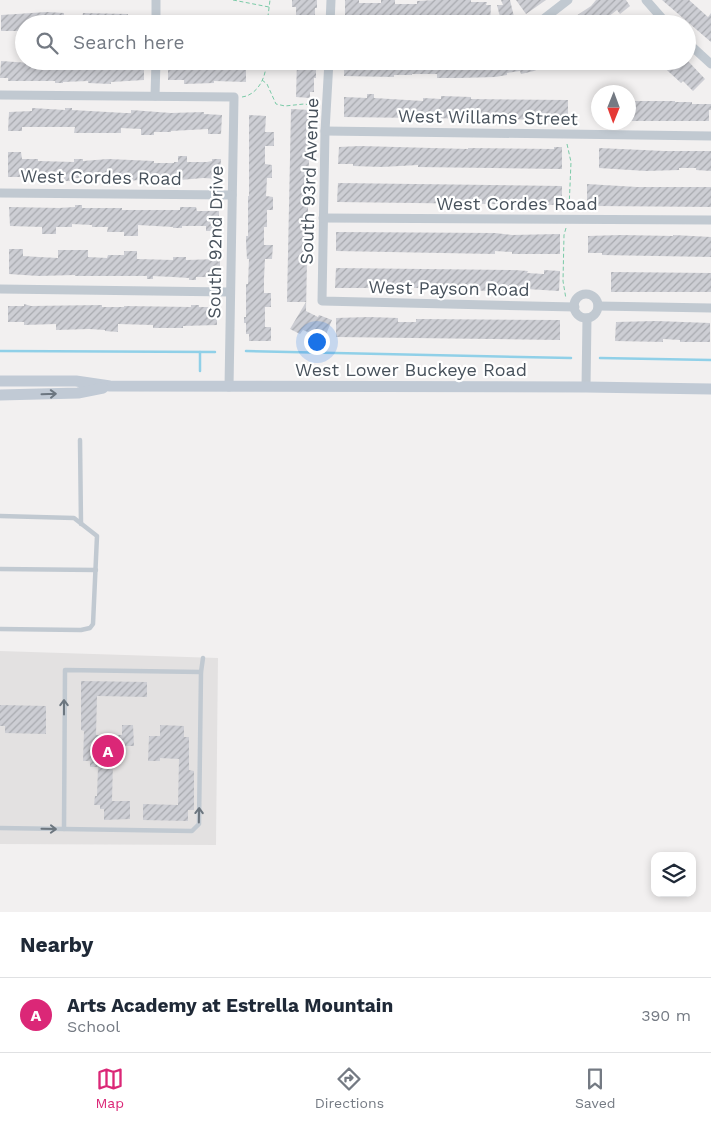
<!DOCTYPE html>
<style>
:root{--surface:#fff;--page:#f2f2f3;--text:#1f2937;--muted:#747a83;--line:#e0e1e3;--accent:#db2777}
body{margin:0;font-family:"Work Sans",sans-serif;background:var(--page);color:var(--text)}
.controls{position:absolute;right:15px;bottom:15px;display:grid;overflow:hidden;border-radius:10px;box-shadow:0 2px 8px #0003}
.controls button{width:45px;height:45px;display:grid;place-items:center;padding:0;border:0;border-bottom:1px solid var(--line);background:var(--surface);color:var(--text);font:25px sans-serif}
.compass{position:absolute;left:591px;top:85px;width:45px;height:45px;border-radius:50%;background:var(--surface);box-shadow:0 2px 8px #0003;rotate:181deg}
.you{position:absolute;left:316px;top:341px;width:18px;height:18px;margin:-12px;border:4px solid #fff;border-radius:50%;background:#1a73e8;box-shadow:0 0 0 8px #1a73e833}
.badge{display:grid;place-items:center;width:32px;height:32px;border-radius:50%;background:var(--accent);color:#fff;font-size:16px;font-weight:700}
.pin{position:absolute;translate:-50% -50%;border:2px solid #fff;box-shadow:0 1px 5px #0006}
.list{margin:0;padding:0;list-style:none}
h2{display:flex;justify-content:space-between;align-items:center;height:65px;margin:0;padding:0 20px;font-size:21px}
h2 small{font-size:16px;font-weight:400;color:var(--muted)}
.list li{display:grid;grid-template-columns:32px 1fr auto;gap:15px;align-items:center;box-sizing:border-box;height:75px;padding:0 20px;border-top:1px solid var(--line)}
.list b{display:block;font-size:19px;white-space:nowrap}
.list p{margin:0;font-size:16px;white-space:nowrap;color:var(--muted)}
.list em{font-size:16px;font-style:normal;color:var(--muted)}
.icon{flex:none;width:28px;height:28px;fill:none;stroke:currentColor;stroke-width:2;stroke-linecap:round;stroke-linejoin:round}
.map{position:relative;flex:none;width:711px;height:912px;overflow:hidden}
.search{position:absolute;background:var(--surface);box-shadow:0 2px 8px #0003;left:15px;right:15px;top:15px;height:55px;display:flex;align-items:center;gap:12px;box-sizing:border-box;padding:0 18px;border-radius:28px;color:var(--muted);font-size:19px}
.sheet{height:140px;background:var(--surface)}
nav{display:flex;justify-content:space-around;align-items:center;box-sizing:border-box;height:70px;border-top:1px solid var(--line);background:var(--surface);font-size:14px;color:var(--muted)}
nav a{display:grid;justify-items:center;gap:2px}
nav .on{color:var(--accent)}
.map>svg:first-child{display:block}
.education{fill:#e3e1e1}
.lines{fill:none;stroke-linecap:round;stroke-linejoin:round}
.stream{stroke:#90d0e8;stroke-width:2.5}
.building{fill:url(#building-hatch)}
.path{stroke:#7acaa7;stroke-width:1;stroke-dasharray:4 2.5;stroke-linecap:butt}
.lane{stroke:#c1c9d1;stroke-width:4.5}
.street{stroke:#c1c9d1;stroke-width:9}
.secondary{stroke:#c1cad5;stroke-width:11}
.oneway{stroke:#6c7680}
.oneway2{stroke:#6c767f}
.labels{text-anchor:middle;dominant-baseline:central;stroke-width:4.5;stroke-linejoin:round;paint-order:stroke}
.street-label{font-size:18px;fill:#48525c;stroke:#fff}
</style>
<div class="map">
<svg width="711" height="912" viewBox="0 0 711 912">
<defs>
<pattern id="building-hatch" width="6" height="6" patternUnits="userSpaceOnUse" patternTransform="scale(1.25)"><rect width="6" height="6" fill="#cdced4"/><path d="M-1 1l2-2M0 6l6-6M5 7l2-2" fill="none" stroke="#a8aaaf"/></pattern>
</defs>
<rect width="100%" height="100%" fill="#f2f0f0"/>
<polygon class="education" points="0,651 218,658 216,845 0,844"/>
<g class="lines">
<g class="stream">
<polyline points="0,351 215,352"/>
<polyline points="246,351 571,358"/>
<polyline points="600,358 711,360"/>
<polyline points="200,371 200,352"/>
</g>
</g>
<g class="building">
<polygon points="292,0 317,0 317,8 315,8 315,20 310,20 310,24 296,24 296,7 292,7"/>
<polygon points="345,0 359,0 359,3 381,3 381,0 395,0 395,4 417,4 417,1 436,0 471,0 471,2 487,2 486,5 491,5 490,24 417,24 417,21 395,21 395,23 345,23"/>
<polygon points="501,0 510,0 515,21 509,22 508,20 501,21 497,5 503,5"/>
<polygon points="516,0 546,0 526,14"/>
<polygon points="596,0 626,0 630,6 620,14 617,10 599,24 564,24 591,6"/>
<polygon points="662,0 689,0 708,17 711,13 711,42"/>
<polygon points="47,12 64,13 64,18 82,18 83,13 128,14 128,17 144,18 144,24 24,24 24,38 18,38 18,31 1,31 1,15"/>
<polygon points="185,16 223,18 223,24 185,24"/>
<polygon points="1,61 30,63 30,64 63,64 98,66 98,62 144,61 144,80 111,82 111,84 88,83 88,81 63,82 63,83 55,83 55,81 8,81 8,78 0,78"/>
<polygon points="217,61 246,63 246,82 214,81 214,83 184,84 184,80 168,80 168,62 217,65"/>
<polygon points="297,61 316,61 316,78 314,78 314,92 310,92 310,98 296,97"/>
<polygon points="344,61 555,61 534,71 521,74 520,71 507,73 507,75 495,77 459,78 437,78 437,74 412,74 412,75 394,75 394,77 344,76"/>
<polygon points="657,61 688,61 705,79 693,91 683,81 681,83"/>
<polygon points="367,94 374,94 374,98 423,101 423,98 441,99 441,96 471,97 471,99 568,100 568,120 344,117 344,97 367,98"/>
<polygon points="631,101 675,101 675,102 692,102 692,104 711,104 711,110 709,110 709,121 631,121"/>
<polygon points="32,108 65,110 65,108 72,108 72,110 125,113 131,113 131,110 171,113 204,112 204,114 222,115 221,134 208,134 208,129 171,131 171,132 154,132 154,135 141,135 141,129 121,128 121,133 74,133 75,127 22,127 22,131 8,131 9,112 32,111"/>
<polygon points="291,109 310,110 306,311 318,317 319,315 332,320 324,339 303,330 300,334 290,329 306,302 287,302"/>
<polygon points="249,115 266,116 265,132 274,132 274,146 265,146 265,164 272,165 272,178 267,178 266,196 273,197 273,210 267,210 267,227 264,227 264,245 273,245 272,259 265,259 264,278 264,293 271,293 271,307 265,307 265,327 271,327 271,341 249,341 249,334 246,334 246,323 244,323 244,317 246,317 246,284 248,284 249,259 247,259 246,242 246,236 248,236 248,196 249,196"/>
<polygon points="360,146 468,149 468,148 554,149 554,147 562,147 562,169 418,167 418,165 382,167 353,166 353,164 338,164 339,147"/>
<polygon points="599,148 664,151 711,151 711,171 696,170 696,168 679,168 679,170 646,171 599,168"/>
<polygon points="8,152 21,152 22,159 38,159 38,161 74,162 74,159 83,159 83,161 108,159 154,161 154,163 174,163 174,162 178,162 178,156 187,156 187,162 207,162 212,161 212,159 221,159 220,179 203,178 157,182 157,179 124,181 124,179 97,178 97,181 90,181 90,178 71,178 71,181 64,181 64,177 48,177 48,181 30,180 31,177 8,177"/>
<polygon points="338,183 562,186 562,205 337,202"/>
<polygon points="587,184 637,187 711,187 711,207 595,206 595,208 587,208"/>
<polygon points="75,205 82,205 82,208 122,208 122,210 180,210 180,207 196,207 197,211 219,211 219,231 206,231 206,226 182,226 182,228 173,228 173,227 138,225 138,236 124,236 124,232 107,232 108,227 92,227 92,225 72,224 72,227 56,227 56,234 42,234 42,227 10,226 9,207 59,208 75,207"/>
<polygon points="336,232 495,233 512,235 560,234 560,254 512,254 512,252 495,251 495,254 336,251"/>
<polygon points="621,235 673,236 673,235 711,237 711,257 602,255 602,253 588,253 588,236"/>
<polygon points="9,249 23,249 23,256 39,257 58,258 58,250 88,250 88,257 107,258 108,255 124,255 124,251 137,251 137,259 173,260 173,257 186,257 186,260 220,259 220,277 196,277 196,280 189,280 189,278 173,277 153,276 153,279 147,279 147,276 75,276 75,275 39,276 9,274"/>
<polygon points="336,268 514,270 528,271 527,273 544,274 544,270 560,271 559,291 527,289 486,292 486,291 448,288 335,288"/>
<polygon points="611,272 711,273 711,292 611,292"/>
<polygon points="24,304 31,306 102,305 102,307 124,307 124,306 191,307 191,305 199,305 199,307 217,307 217,325 183,326 183,328 153,328 153,325 118,324 118,332 105,331 105,330 89,329 56,330 56,324 24,325 24,322 8,322 8,306 24,306"/>
<polygon points="369,317 398,318 398,322 416,322 416,319 560,320 560,340 336,337 336,318"/>
<polygon points="656,321 710,323 710,342 680,342 680,340 663,339 663,342 615,341 616,322"/>
<polygon points="81,681 147,682 147,697 97,696 96,735 122,735 122,725 133,725 134,746 115,746 115,761 113,761 112,801 130,801 130,819 104,820 104,809 100,809 100,805 94,805 95,796 97,796 98,767 90,767 90,761 83,761 84,731 81,730"/>
<polygon points="0,705 46,706 46,734 5,733 5,726 0,726"/>
<polygon points="160,725 184,726 184,737 189,737 189,770 194,771 194,810 188,810 188,821 143,820 143,804 178,805 179,759 160,758 160,761 148,761 149,736 160,736"/>
</g>
<g class="lines">
<g class="path">
<polyline points="233,0 269,7"/>
<polyline points="267,24 270,0"/>
<polyline points="262,80 267,84 276,104 285,106 304,104 319,106"/>
<path d="M242,97c16,-2 25,-21 24,-36"/>
<polyline points="567,144 571,162 569,209"/>
<polyline points="566,228 564,235 563,281 566,299"/>
</g>
<g class="lane">
<polyline points="80,440 81,524"/>
<polyline points="0,516 74,518 97,536 93,624 90,628 81,630 0,629"/>
<polyline points="0,569 96,570"/>
<polyline points="0,828 192,831 199,824 201,672 203,658"/>
<polyline points="64,829 65,670 201,672"/>
</g>
<g class="street">
<polyline points="646,0 667,24"/>
<polyline points="156,24 156,0"/>
<polyline points="330,24 331,0"/>
<polyline points="537,24 568,0"/>
<polyline points="687,42 711,64"/>
<polyline points="329,61 325,131 322,301 575,307"/>
<polyline points="0,95 234,97 229,387"/>
<polyline points="155,96 156,61"/>
<polyline points="325,131 711,136"/>
<polyline points="0,193 232,195"/>
<polyline points="323,218 711,220"/>
<polyline points="0,289 230,292"/>
<circle cx="586" cy="306" r="12"/>
<polyline points="598,306 711,308"/>
<polyline points="586,387 587,318"/>
</g>
<g class="secondary">
<polyline points="0,381 76,381 110,386 586,387 711,389"/>
<polyline points="0,395 78,393 103,388"/>
</g>
</g>
<defs><path id="oneway-shaft" d="M-6 0H5M1.5-3L5.5 0L1.5 3" fill="none" stroke-width="1.6" stroke-linecap="round" stroke-linejoin="round" transform="scale(1.25)"/></defs>
<use class="oneway" href="#oneway-shaft" transform="translate(49 394) rotate(-2)"/>
<g class="oneway2">
<use href="#oneway-shaft" transform="translate(64 707) rotate(-90)"/>
<use href="#oneway-shaft" transform="translate(199 815) rotate(-89)"/>
<use href="#oneway-shaft" transform="translate(49 829) rotate(1)"/>
</g>
<g class="labels">
<g class="street-label">
<text transform="translate(488 117) rotate(1)">West Willams Street</text>
<text transform="translate(101 177) rotate(1)">West Cordes Road</text>
<text transform="translate(309 181) rotate(-88)">South 93rd Avenue</text>
<text x="517" y="203">West Cordes Road</text>
<text transform="translate(215 242) rotate(-89)">South 92nd Drive</text>
<text transform="translate(449 288) rotate(1)">West Payson Road</text>
<text x="411" y="369">West Lower Buckeye Road</text>
</g>
</g>
</svg>
<div class="controls">
<button><svg class="icon" aria-label="layers" viewBox="0 0 24 24"><path d="M12 4l9 5-9 5-9-5zM3 14l9 5 9-5"/></svg></button>
</div>
<svg class="compass" viewBox="-18 -18 36 36"><path d="M0-13l5 13h-10z" fill="#e53935"/><path d="M0 13l5-13h-10z" fill="#747a83"/></svg>
<div class="you"></div>
<div class="pin badge" style="left:108px;top:751px">A</div>
<div class="search"><svg class="icon" aria-label="search" viewBox="0 0 24 24"><circle cx="10" cy="10" r="6"/><path d="M15 15l6 6"/></svg>Search here</div>
</div>
<section class="sheet">
<h2>Nearby<small></small></h2>
<ul class="list">
<li><span class="badge">A</span><div><b>Arts Academy at Estrella Mountain</b><p>School</p></div><em>390 m</em></li>
</ul>
</section>
<nav>
<a class="on"><svg class="icon" aria-label="map" viewBox="0 0 24 24"><path d="M3 6l6-2 6 2 6-2v14l-6 2-6-2-6 2zM9 4v14M15 6v14"/></svg>Map</a>
<a><svg class="icon" aria-label="directions" viewBox="0 0 24 24"><path d="M12 3l9 9-9 9-9-9zM9 14v-3h6M13 9l2 2-2 2"/></svg>Directions</a>
<a><svg class="icon" aria-label="saved" viewBox="0 0 24 24"><path d="M7 4h10v16l-5-4-5 4z"/></svg>Saved</a>
</nav>
